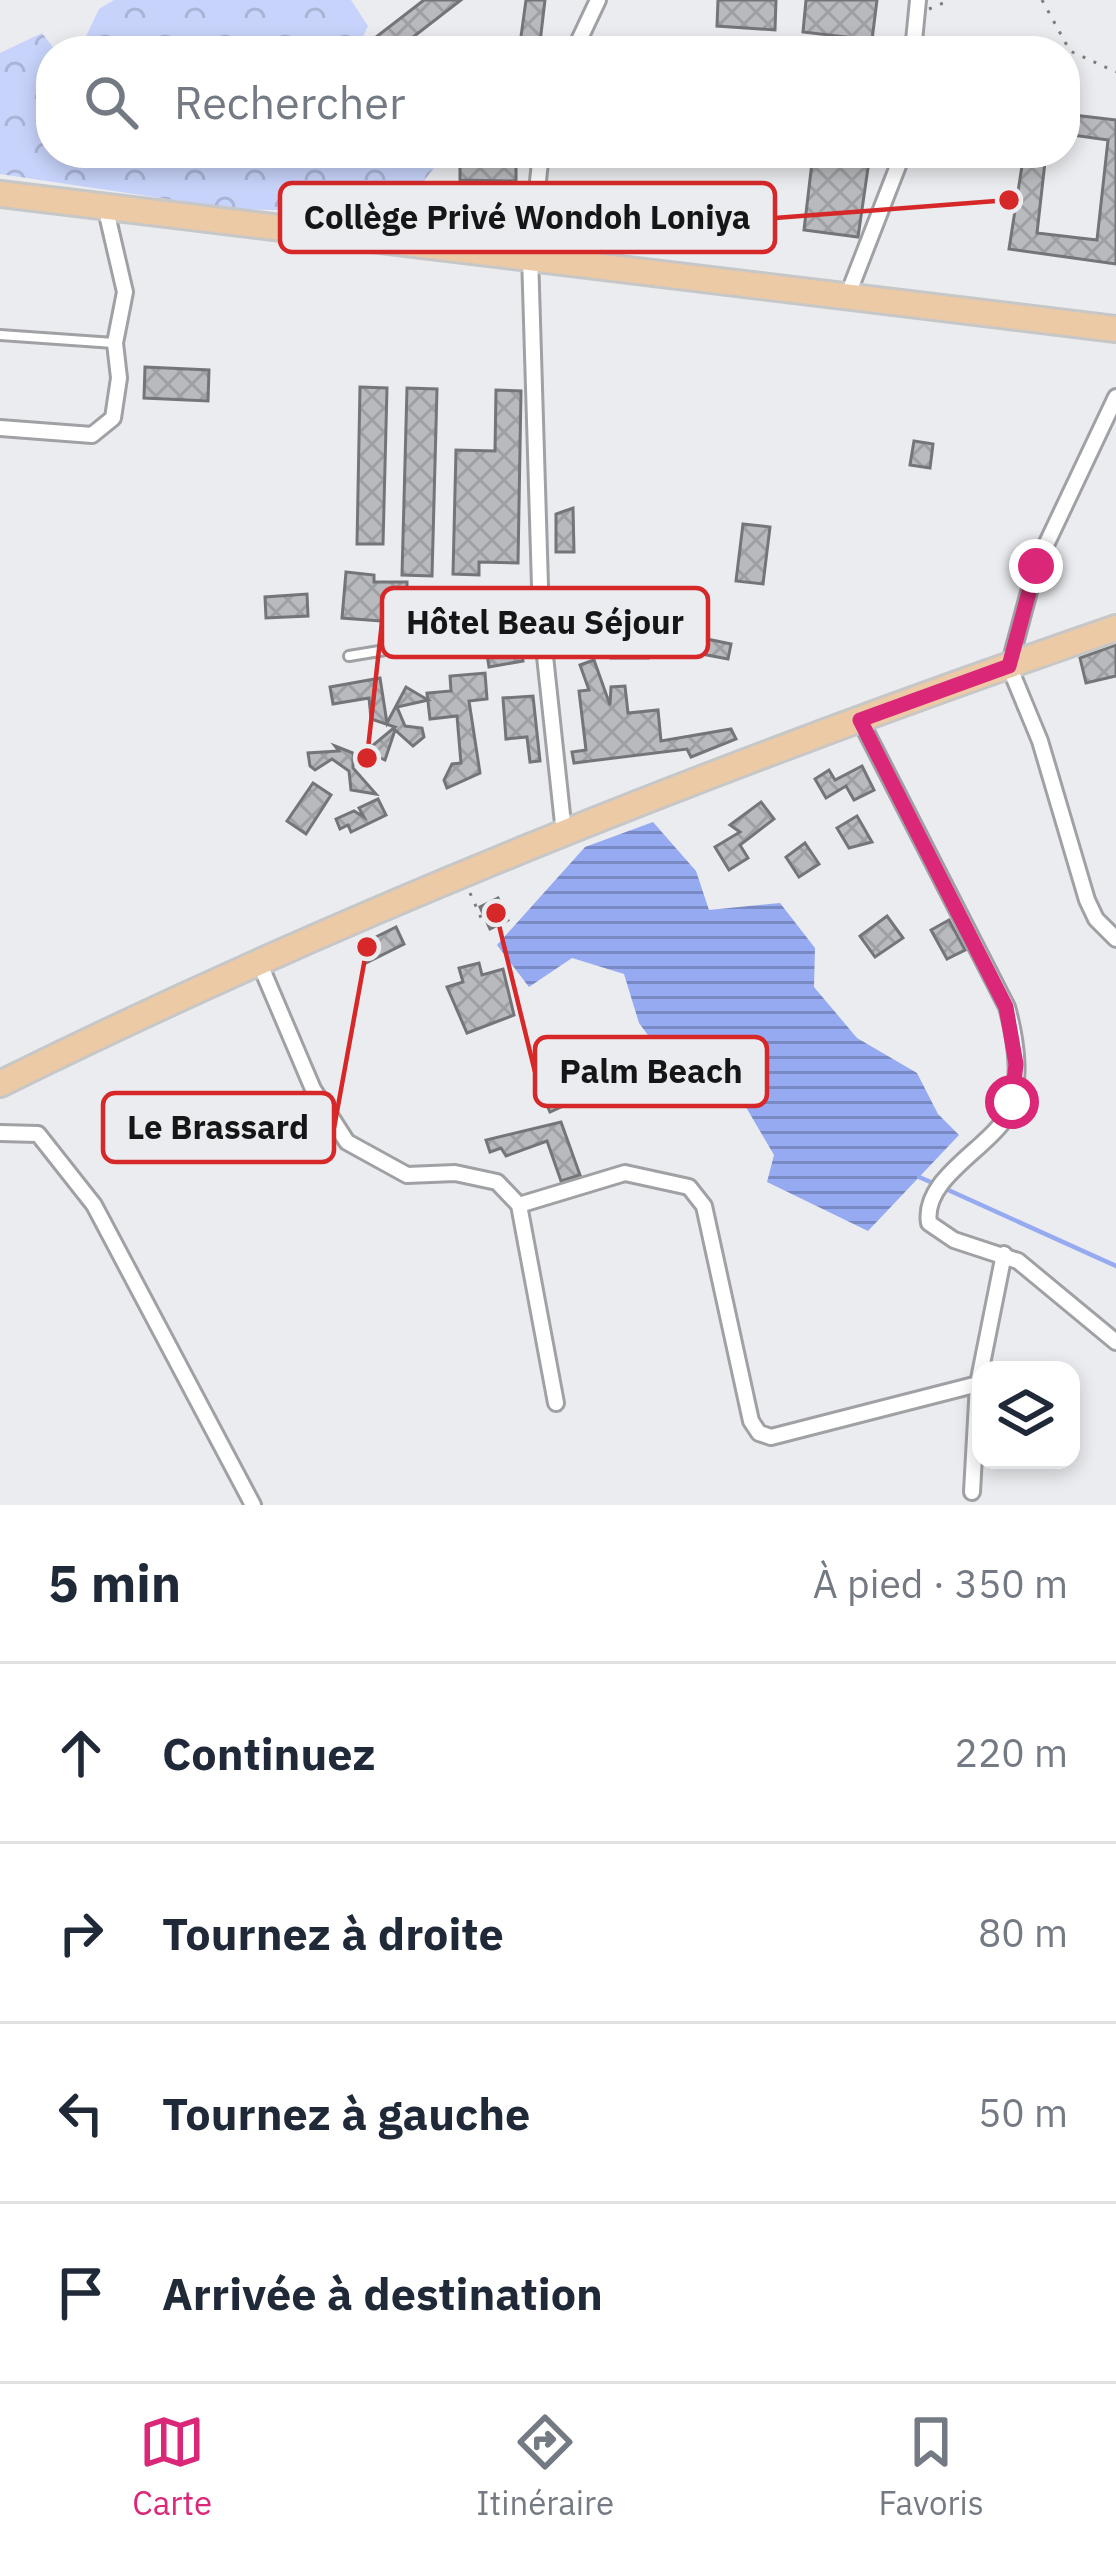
<!DOCTYPE html>
<html lang="fr">
<meta charset="utf-8">
<style>
:root{--surface:#fff;--page:#f6f6f7;--text:#1f2937;--muted:#747a83;--line:#e0e1e3;--accent:#db2777}
body{margin:0;font-family:"IBM Plex Sans",sans-serif;background:var(--page);color:var(--text)}
.controls{position:absolute;right:36px;bottom:36px;display:grid;overflow:hidden;border-radius:24px;box-shadow:0 6px 18px #0003}
.controls button{width:108px;height:108px;display:grid;place-items:center;padding:0;border:0;border-bottom:3px solid var(--line);background:var(--surface);color:var(--text);font:60px sans-serif}
.stop{position:absolute;width:36px;height:36px;margin:-27px;border:9px solid #db2777;border-radius:50%;background:#fff}
.stop.end{background:#db2777;border-color:#fff;box-shadow:0 3px 12px #0008}
.list{margin:0;padding:0;list-style:none}
h2{display:flex;justify-content:space-between;align-items:center;height:156px;margin:0;padding:0 48px;font-size:51px}
h2 small{font-size:39px;font-weight:400;color:var(--muted)}
.list li{display:grid;grid-template-columns:78px 1fr auto;gap:36px;align-items:center;box-sizing:border-box;height:180px;padding:0 48px;border-top:3px solid var(--line)}
.list b{display:block;font-size:45px;white-space:nowrap}
.list em{font-size:39px;font-style:normal;color:var(--muted)}
.icon{flex:none;width:66px;height:66px;fill:none;stroke:currentColor;stroke-width:2;stroke-linecap:round;stroke-linejoin:round}
.map{position:relative;flex:none;width:1116px;height:1505px;overflow:hidden}
.search{position:absolute;background:var(--surface);box-shadow:0 6px 18px #0003;left:36px;right:36px;top:36px;height:132px;display:flex;align-items:center;gap:30px;box-sizing:border-box;padding:0 42px;border-radius:48px;color:var(--muted);font-size:45px}
.sheet{height:876px;background:var(--surface)}
nav{display:flex;justify-content:space-around;align-items:center;box-sizing:border-box;height:168px;border-top:3px solid var(--line);background:var(--surface);font-size:33px;color:var(--muted)}
nav a{display:grid;justify-items:center;gap:6px}
nav .on{color:var(--accent)}
.map>svg:first-child{display:block}
.forest{fill:url(#forest-crowns)}
.water{fill:url(#water-rules)}
.lines{fill:none;stroke-linecap:round;stroke-linejoin:round}
.stream{stroke:#96aaf2;stroke-width:4.5}
.building{fill:url(#building-cross-hatch);stroke:#747578;stroke-width:3}
.service-casing{stroke:#a0a1a4;stroke-width:14}
.minor-casing{stroke:#a0a1a4;stroke-width:20}
.primary-casing{stroke:#c7c7c7;stroke-width:30}
.path{stroke:#7c7d7f;stroke-width:3;stroke-dasharray:3 9;stroke-linecap:butt}
.service{stroke:#fff;stroke-width:8}
.minor{stroke:#fff;stroke-width:14}
.primary{stroke:#eccaa6;stroke-width:24}
.route{stroke:#db2777;stroke-width:15}
.leader{fill:none;stroke:#d62828;stroke-width:4.5}
.callout-dot{fill:#d62828;stroke:#ebecef;stroke-width:4.5}
.callout{fill:#ebecef;stroke:#d62828;stroke-width:4.5}
.callout-label{font-size:33px;text-anchor:middle;font-weight:bold;fill:#151617}
</style>
<div class="map">
<svg width="1116" height="1505" viewBox="0 0 1116 1505">
<defs>
<pattern id="forest-crowns" width="20" height="18" patternUnits="userSpaceOnUse" patternTransform="scale(3)"><rect width="20" height="18" fill="#c7d3fa"/><path d="M2 6a3 3 0 1 1 6 0M12 15a3 3 0 1 1 6 0" fill="none" stroke="#aab4d6"/></pattern>
<pattern id="water-rules" width="6" height="5" patternUnits="userSpaceOnUse" patternTransform="scale(3)"><rect width="6" height="5" fill="#96aaf2"/><path d="M0 2.5h6" fill="none" stroke="#7989c3"/></pattern>
<pattern id="building-cross-hatch" width="8" height="8" patternUnits="userSpaceOnUse" patternTransform="scale(3)"><rect width="8" height="8" fill="#b9babd"/><path d="M0 0l8 8M0 8l8-8" fill="none" stroke="#9e9fa2"/></pattern>
</defs>
<rect width="100%" height="100%" fill="#ebecef"/>
<g class="forest">
<polygon points="114,0 351,0 368,26 356,51 79,51 99,9"/>
<polygon points="42,33 56,51 51,51 51,153 446,153 422,183 425,214 234,209 0,174 0,53"/>
</g>
<polygon class="water" points="653,822 696,871 709,910 780,903 815,948 814,987 857,1038 917,1073 938,1114 959,1135 868,1231 767,1182 774,1155 729,1078 687,1088 639,1023 624,974 572,958 529,987 497,945 585,847"/>
<g class="lines">
<g class="stream">
<polyline points="919,1177 935,1184"/>
<polyline points="946,1189 1116,1266"/>
</g>
</g>
<g class="building">
<polygon points="424,0 461,0 395,51 358,51"/>
<polygon points="526,0 545,0 539,51 519,51"/>
<polygon points="718,0 776,0 775,30 717,26"/>
<polygon points="806,0 877,0 872,40 803,32"/>
<polygon points="1065,114 1116,120 1116,264 1009,249 1024,153 1046,153 1037,233 1097,240 1108,140 1065,134"/>
<polygon points="813,154 869,161 858,237 804,230"/>
<polygon points="460,160 516,161 516,181 460,180"/>
<polygon points="145,367 209,370 208,401 144,398"/>
<polygon points="360,387 387,388 383,544 357,544"/>
<polygon points="407,388 437,389 432,576 402,575"/>
<polygon points="496,390 521,391 518,563 479,562 479,575 453,574 456,450 495,451"/>
<polygon points="914,441 933,444 930,468 910,465"/>
<polygon points="573,508 574,552 556,552 556,514"/>
<polygon points="743,524 770,527 763,584 736,581"/>
<polygon points="346,572 374,575 374,582 407,582 407,623 342,618"/>
<polygon points="307,594 308,616 266,618 265,597"/>
<polygon points="673,632 731,644 728,659 670,648"/>
<polygon points="519,642 523,661 489,667 486,648"/>
<polygon points="611,644 648,645 648,658 611,658"/>
<polygon points="1116,645 1116,676 1086,683 1080,658"/>
<polygon points="594,660 610,705 611,687 625,686 628,713 658,710 661,741 731,729 736,739 691,757 687,749 574,763 572,752 586,750 579,691 589,690 580,665"/>
<polygon points="485,673 487,699 469,701 480,773 447,788 444,780 452,764 461,763 457,716 430,719 427,693 451,691 450,676"/>
<polygon points="380,678 387,723 406,687 428,700 397,707 405,726 422,728 424,737 413,746 395,730 385,760 374,755 372,746 395,727 371,719 369,698 333,704 330,687"/>
<polygon points="533,696 540,761 530,762 527,737 506,739 503,698"/>
<polygon points="335,746 353,753 353,768 376,794 351,790 349,771 332,759 315,770 310,766 308,753 339,751"/>
<polygon points="862,766 874,790 854,800 846,786 826,798 815,779 829,770 835,780"/>
<polygon points="313,783 331,795 306,834 287,821"/>
<polygon points="378,799 386,815 351,832 348,825 340,829 336,819 354,811 364,817 359,808"/>
<polygon points="761,802 774,819 740,845 748,858 729,870 715,847 740,832 730,825"/>
<polygon points="857,816 872,842 849,848 837,828"/>
<polygon points="805,843 819,864 799,877 786,857"/>
<polygon points="498,898 508,920 490,929 480,907"/>
<polygon points="887,916 903,938 875,957 860,936"/>
<polygon points="949,920 965,950 947,959 931,930"/>
<polygon points="396,927 404,944 366,963 358,946"/>
<polygon points="479,963 482,975 503,969 514,1015 467,1033 447,987 463,982 459,968"/>
<polygon points="586,1055 594,1092 550,1112 535,1078 555,1069 555,1056"/>
<polygon points="561,1122 580,1175 561,1181 547,1141 506,1156 501,1148 490,1152 486,1140"/>
</g>
<g class="lines">
<g class="service-casing">
<g id="service">
<polyline points="0,335 114,343"/>
<polyline points="349,656 452,639 493,617 540,619"/>
</g>
</g>
<g class="minor-casing">
<g id="minor">
<polyline points="574,51 598,0"/>
<polyline points="913,51 918,0"/>
<polyline points="541,153 530,255 541,619 564,833"/>
<polyline points="847,297 903,153"/>
<polyline points="1116,397 1036,566 1009,666 1040,741 1087,900 1096,919 1116,939"/>
<polyline points="0,428 92,435 113,418 119,378 115,343 125,292 105,206"/>
<path d="M860,720l147,287c9,32 17,82 -2,112 -20,31 -83,61 -76,104l25,17 64,21 98,81"/>
<polyline points="259,962 313,1089 347,1142 407,1175 455,1173 497,1182 519,1205 556,1403"/>
<polyline points="0,1133 38,1134 94,1205 253,1505"/>
<polyline points="519,1205 625,1173 689,1187 704,1206 751,1421 759,1433 771,1437 978,1384"/>
<polyline points="972,1492 978,1384 1004,1254"/>
</g>
</g>
<g class="primary-casing">
<g id="primary">
<polyline points="0,194 1116,329"/>
<path d="M0,1084c360,-178 736,-325 1116,-456"/>
</g>
</g>
<g class="path">
<polyline points="1042,0 1070,51 1116,72"/>
<polyline points="929,9 950,0"/>
<polyline points="470,893 482,920"/>
</g>
<use href="#service" class="service"/>
<use href="#minor" class="minor"/>
<use href="#primary" class="primary"/>
</g>
<g class="lines">
<polyline class="route" points="1012,1102 1016,1064 1006,1007 860,720 1009,666 1036,566"/>
</g>
<path class="leader" d="M1009 200L775 218M367 758L382 622M496 913L535 1072M367 947L334 1128"/>
<g class="callout-dot">
<circle cx="1009" cy="200" r="12"/>
<circle cx="367" cy="758" r="12"/>
<circle cx="496" cy="913" r="12"/>
<circle cx="367" cy="947" r="12"/>
</g>
<g class="callout">
<rect x="280" y="183" width="495" height="69" rx="12"/>
<rect x="382" y="588" width="326" height="69" rx="12"/>
<rect x="535" y="1037" width="232" height="69" rx="12"/>
<rect x="103" y="1093" width="231" height="69" rx="12"/>
</g>
<g class="callout-label">
<text x="527" y="229">Collège Privé Wondoh Loniya</text>
<text x="545" y="634">Hôtel Beau Séjour</text>
<text x="651" y="1083">Palm Beach</text>
<text x="218" y="1139">Le Brassard</text>
</g>
</svg>
<div class="controls">
<button><svg class="icon" aria-label="layers" viewBox="0 0 24 24"><path d="M12 4l9 5-9 5-9-5zM3 14l9 5 9-5"/></svg></button>
</div>
<div class="stop" style="left:1012px;top:1102px"></div>
<div class="stop end" style="left:1036px;top:566px"></div>
<div class="search"><svg class="icon" aria-label="search" viewBox="0 0 24 24"><circle cx="10" cy="10" r="6"/><path d="M15 15l6 6"/></svg>Rechercher</div>
</div>
<section class="sheet">
<h2>5 min<small>À pied · 350 m</small></h2>
<ul class="list">
<li><svg class="icon" aria-label="ahead" viewBox="0 0 24 24"><path d="M12 20V5M6 11l6-6 6 6"/></svg><div><b>Continuez</b></div><em>220 m</em></li>
<li><svg class="icon" aria-label="right" viewBox="0 0 24 24"><path d="M7 20v-9h11M14 6l5 5-5 5"/></svg><div><b>Tournez à droite</b></div><em>80 m</em></li>
<li><svg class="icon" aria-label="left" viewBox="0 0 24 24"><path d="M17 20v-9H6M10 6l-5 5 5 5"/></svg><div><b>Tournez à gauche</b></div><em>50 m</em></li>
<li><svg class="icon" aria-label="arrive" viewBox="0 0 24 24"><path d="M6 21V4h12l-3 4 3 4H6"/></svg><div><b>Arrivée à destination</b></div></li>
</ul>
</section>
<nav>
<a class="on"><svg class="icon" aria-label="map" viewBox="0 0 24 24"><path d="M3 6l6-2 6 2 6-2v14l-6 2-6-2-6 2zM9 4v14M15 6v14"/></svg>Carte</a>
<a><svg class="icon" aria-label="directions" viewBox="0 0 24 24"><path d="M12 3l9 9-9 9-9-9zM9 14v-3h6M13 9l2 2-2 2"/></svg>Itinéraire</a>
<a><svg class="icon" aria-label="saved" viewBox="0 0 24 24"><path d="M7 4h10v16l-5-4-5 4z"/></svg>Favoris</a>
</nav>
